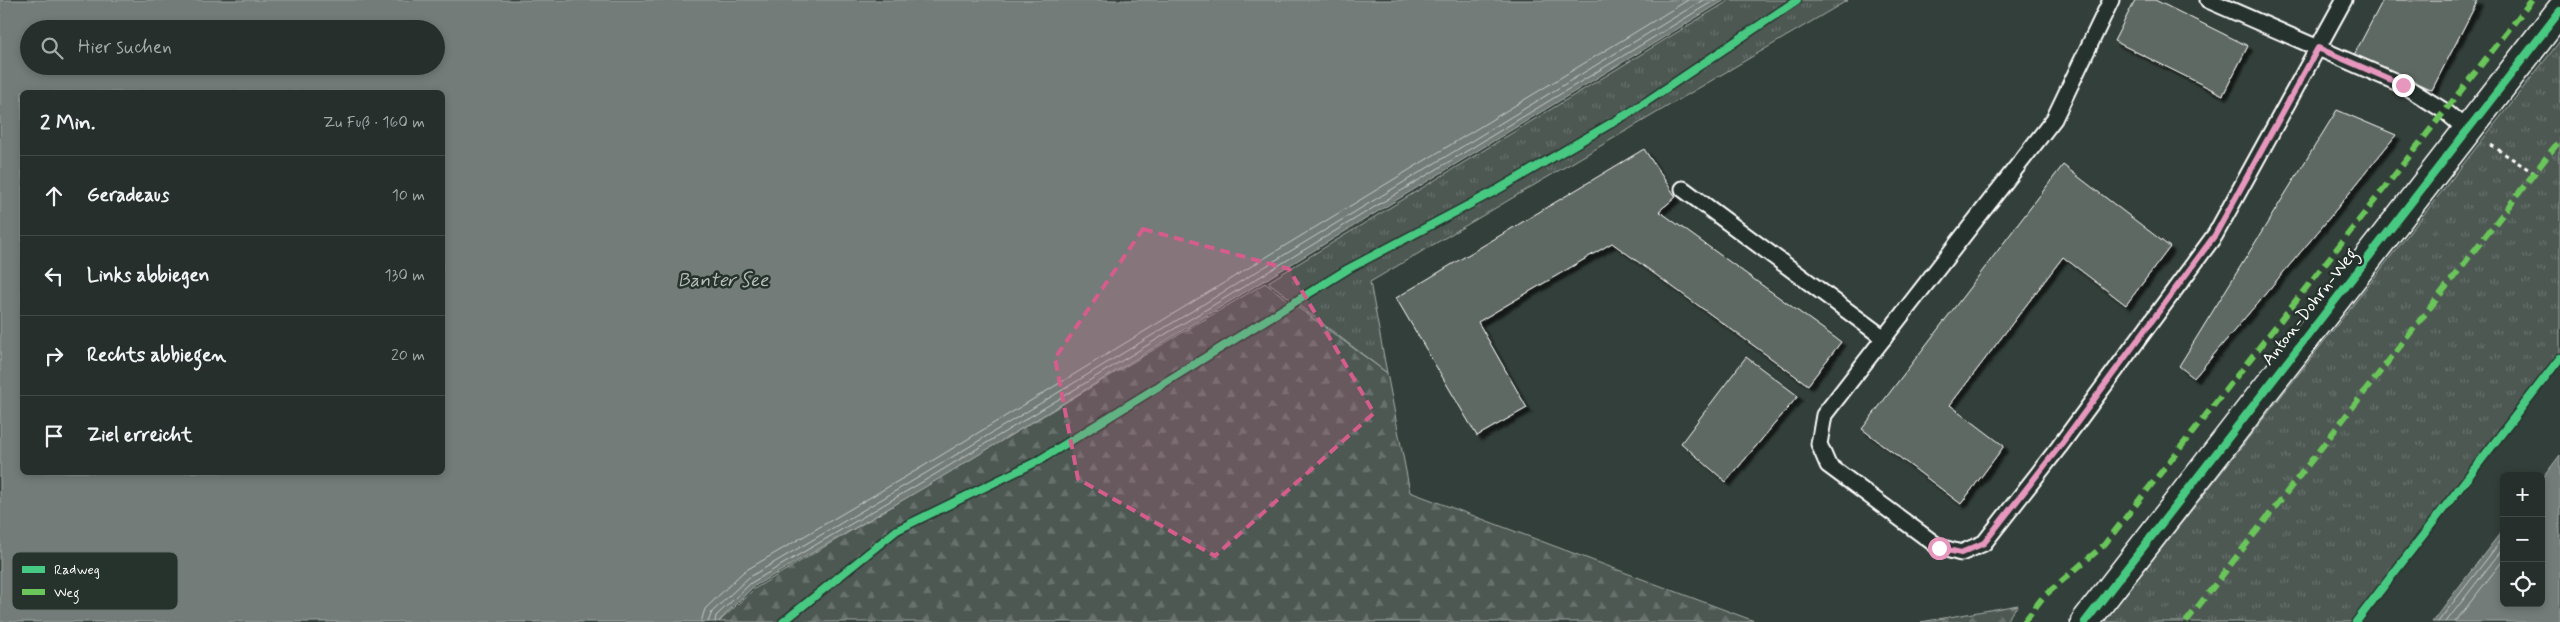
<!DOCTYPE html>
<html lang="de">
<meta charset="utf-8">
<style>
:root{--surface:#262f2c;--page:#2e3734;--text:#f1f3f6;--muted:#a4a9a9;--line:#424a48}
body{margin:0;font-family:Mynerve,sans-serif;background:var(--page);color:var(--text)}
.controls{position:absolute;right:15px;bottom:15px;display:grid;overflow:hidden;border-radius:8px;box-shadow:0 2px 8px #0003}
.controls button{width:45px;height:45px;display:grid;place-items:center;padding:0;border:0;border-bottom:1px solid var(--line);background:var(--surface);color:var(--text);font:25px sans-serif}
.stop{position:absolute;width:15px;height:15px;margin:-11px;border:4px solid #e797bd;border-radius:50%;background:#fff}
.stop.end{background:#e797bd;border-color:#fff;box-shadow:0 1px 5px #0008}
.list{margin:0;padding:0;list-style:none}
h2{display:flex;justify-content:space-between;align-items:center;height:65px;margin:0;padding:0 20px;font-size:21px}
h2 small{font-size:16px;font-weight:400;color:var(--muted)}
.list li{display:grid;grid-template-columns:32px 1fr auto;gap:15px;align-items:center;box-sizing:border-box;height:80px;padding:0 20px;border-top:1px solid var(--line)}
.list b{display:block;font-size:19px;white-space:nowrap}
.list em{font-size:16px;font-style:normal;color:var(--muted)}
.icon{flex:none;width:28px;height:28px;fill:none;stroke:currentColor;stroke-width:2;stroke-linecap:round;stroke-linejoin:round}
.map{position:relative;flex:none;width:2560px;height:622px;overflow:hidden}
.search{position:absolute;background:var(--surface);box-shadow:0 2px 8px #0003;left:20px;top:20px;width:425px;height:55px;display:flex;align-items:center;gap:12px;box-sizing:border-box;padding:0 18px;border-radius:28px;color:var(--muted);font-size:19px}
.panel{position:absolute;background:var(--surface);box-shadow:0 2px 8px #0003;left:20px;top:90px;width:425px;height:385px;border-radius:8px}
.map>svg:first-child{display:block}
.grass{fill:url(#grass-tufts);stroke:#a6aca9}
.forest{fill:url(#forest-firs);stroke:#a6aca9}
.water{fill:#737b78;stroke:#abb0ae;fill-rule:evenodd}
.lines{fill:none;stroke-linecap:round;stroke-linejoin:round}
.shore{stroke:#c7cac9;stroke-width:1}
.building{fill:#5f6964;stroke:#fff;filter:url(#shadow)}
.lane-casing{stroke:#fff;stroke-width:19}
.street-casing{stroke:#fff;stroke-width:31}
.path{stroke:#fff;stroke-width:3;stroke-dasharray:4 4;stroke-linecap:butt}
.lane{stroke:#26332d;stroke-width:15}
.street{stroke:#26332d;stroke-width:28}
.quiet{stroke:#6ac65a;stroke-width:6;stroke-dasharray:12 6;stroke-linecap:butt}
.cycleway-casing{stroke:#26332d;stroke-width:11}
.cycleway{stroke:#46c982;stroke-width:8}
.route{stroke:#e797bd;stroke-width:6}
.marked{fill:#d45d8c;fill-opacity:0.2;stroke:#d45d8c;stroke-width:4;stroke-dasharray:10 6;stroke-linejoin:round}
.labels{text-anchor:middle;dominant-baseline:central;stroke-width:5;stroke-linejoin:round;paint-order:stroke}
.street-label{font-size:18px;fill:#fff;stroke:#26332d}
.water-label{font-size:19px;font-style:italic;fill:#b9bdbc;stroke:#26332d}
.key{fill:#26332d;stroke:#67706c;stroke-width:1}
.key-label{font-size:14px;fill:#fff}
</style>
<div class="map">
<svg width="2560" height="622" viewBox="0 0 2560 622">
<defs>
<pattern id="grass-tufts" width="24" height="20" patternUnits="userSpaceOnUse" patternTransform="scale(1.25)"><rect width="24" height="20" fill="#4d5853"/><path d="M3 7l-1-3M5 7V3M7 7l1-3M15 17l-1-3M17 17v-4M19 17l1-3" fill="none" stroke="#68716d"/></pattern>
<pattern id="forest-firs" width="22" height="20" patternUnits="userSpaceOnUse" patternTransform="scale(1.25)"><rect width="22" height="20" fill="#4d5853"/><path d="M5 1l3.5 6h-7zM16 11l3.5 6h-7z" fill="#68716d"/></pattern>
<filter id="shadow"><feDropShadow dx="4.5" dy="4.5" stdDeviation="1" flood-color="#0009"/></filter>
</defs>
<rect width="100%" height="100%" fill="#333f3a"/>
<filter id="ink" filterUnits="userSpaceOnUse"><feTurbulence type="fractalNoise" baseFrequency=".02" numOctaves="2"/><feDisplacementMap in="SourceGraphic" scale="10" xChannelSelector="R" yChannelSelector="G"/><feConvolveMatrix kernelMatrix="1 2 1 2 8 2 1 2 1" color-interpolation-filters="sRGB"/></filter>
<g filter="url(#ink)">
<g class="grass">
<polygon points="1730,0 1848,0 1370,282 1387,373 1268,282"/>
<polygon points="2560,41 2560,359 2357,622 2104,622"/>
</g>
<g class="forest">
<polygon points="1265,283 1387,373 1410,492 1757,622 719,622 754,589"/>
<polygon points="2018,605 2005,622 1921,622"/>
</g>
<g class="water">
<path d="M0,0h1725l-793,483 -179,104 -35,35h-718zM29,29h407v37h-407zM22,92h420v380h-420z"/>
<polygon points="2560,455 2560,622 2432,622 2504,528 2504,603 2541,603 2541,480"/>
</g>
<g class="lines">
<g class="shore">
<polyline points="701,622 705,609 743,572 922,467 1688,0"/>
<polyline points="708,622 712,612 748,578 926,473 1703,0"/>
<polyline points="715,622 716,616 751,583 929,478 1715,0"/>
<polyline points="2438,622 2504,537"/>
<polyline points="2446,622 2504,547"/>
<polyline points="2455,622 2504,559"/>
</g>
</g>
<g class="building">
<polygon points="2135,0 2155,0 2248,46 2223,95 2114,41"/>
<polygon points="2383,0 2478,0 2432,90 2354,55"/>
<polygon points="2337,110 2396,135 2322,227 2194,378 2179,366"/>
<polygon points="1644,149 1676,197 1659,211 1841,342 1808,385 1612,243 1478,322 1527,408 1477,436 1396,298"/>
<polygon points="2063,165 2170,247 2126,305 2063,257 1950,405 2004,446 1961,504 1862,429"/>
<polygon points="1746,357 1798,396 1726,482 1681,443"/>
</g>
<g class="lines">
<g class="lane-casing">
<g id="lane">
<polyline points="2111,0 2054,119 1824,415 1819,444 1828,465 1939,547 1961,553 1984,543 2059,447 2215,235 2344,0"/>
<polyline points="2208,0 2403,85 2446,112 2467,130"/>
<polyline points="1683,189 1884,338"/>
</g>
</g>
<g class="street-casing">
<polyline id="street" points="2085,622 2560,11"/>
</g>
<polyline class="path" points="2491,145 2534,173"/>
<use href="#lane" class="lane"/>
<use href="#street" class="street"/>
<g class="quiet">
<polyline points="2024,622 2043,597 2104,545 2532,0"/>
<polyline points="2186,622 2560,140"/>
</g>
<g class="cycleway-casing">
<g id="cycleway">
<polyline points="783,622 897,530 1038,461 1348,269 1497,190 1634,110 1797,0"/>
<polyline points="2085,622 2560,11"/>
<polyline points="2356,622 2560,358"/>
</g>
</g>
<use href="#cycleway" class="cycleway"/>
</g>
</g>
<g class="lines" filter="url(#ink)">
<polyline class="route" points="1939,548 1961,553 1984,543 2059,447 2215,235 2318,48 2403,85"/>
</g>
<path class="marked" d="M1143,229l146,40 85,144 -159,143 -137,-77 -23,-121z"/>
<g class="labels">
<g class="street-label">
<text transform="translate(2310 307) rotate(-52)">Anton-Dohrn-Weg</text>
</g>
<g class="water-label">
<text x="723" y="280">Banter See</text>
</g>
</g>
<rect x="12" y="552" width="166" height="58" rx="8" class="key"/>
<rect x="22" y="566" width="23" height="7" fill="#46c982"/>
<rect x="22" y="589" width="23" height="6" fill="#6ac65a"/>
<g class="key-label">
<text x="54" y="574">Radweg</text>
<text x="54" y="597">Weg</text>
</g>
</svg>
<div class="controls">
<button>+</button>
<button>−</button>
<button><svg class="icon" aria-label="locate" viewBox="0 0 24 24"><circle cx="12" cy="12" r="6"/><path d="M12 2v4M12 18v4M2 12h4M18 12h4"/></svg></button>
</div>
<div class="stop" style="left:1939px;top:548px"></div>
<div class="stop end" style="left:2403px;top:85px"></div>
<div class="search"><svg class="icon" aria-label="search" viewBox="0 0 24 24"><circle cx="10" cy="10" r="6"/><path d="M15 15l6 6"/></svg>Hier suchen</div>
<section class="panel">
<h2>2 Min.<small>Zu Fuß · 160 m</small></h2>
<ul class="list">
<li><svg class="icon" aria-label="ahead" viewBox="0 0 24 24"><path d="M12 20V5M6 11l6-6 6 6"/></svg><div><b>Geradeaus</b></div><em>10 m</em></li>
<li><svg class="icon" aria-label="left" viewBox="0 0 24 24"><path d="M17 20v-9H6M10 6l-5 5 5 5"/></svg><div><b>Links abbiegen</b></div><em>130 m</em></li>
<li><svg class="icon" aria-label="right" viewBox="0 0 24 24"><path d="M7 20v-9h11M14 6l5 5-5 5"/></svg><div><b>Rechts abbiegen</b></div><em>20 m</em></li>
<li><svg class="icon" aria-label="arrive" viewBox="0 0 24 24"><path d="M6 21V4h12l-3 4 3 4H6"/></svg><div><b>Ziel erreicht</b></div></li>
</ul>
</section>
</div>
